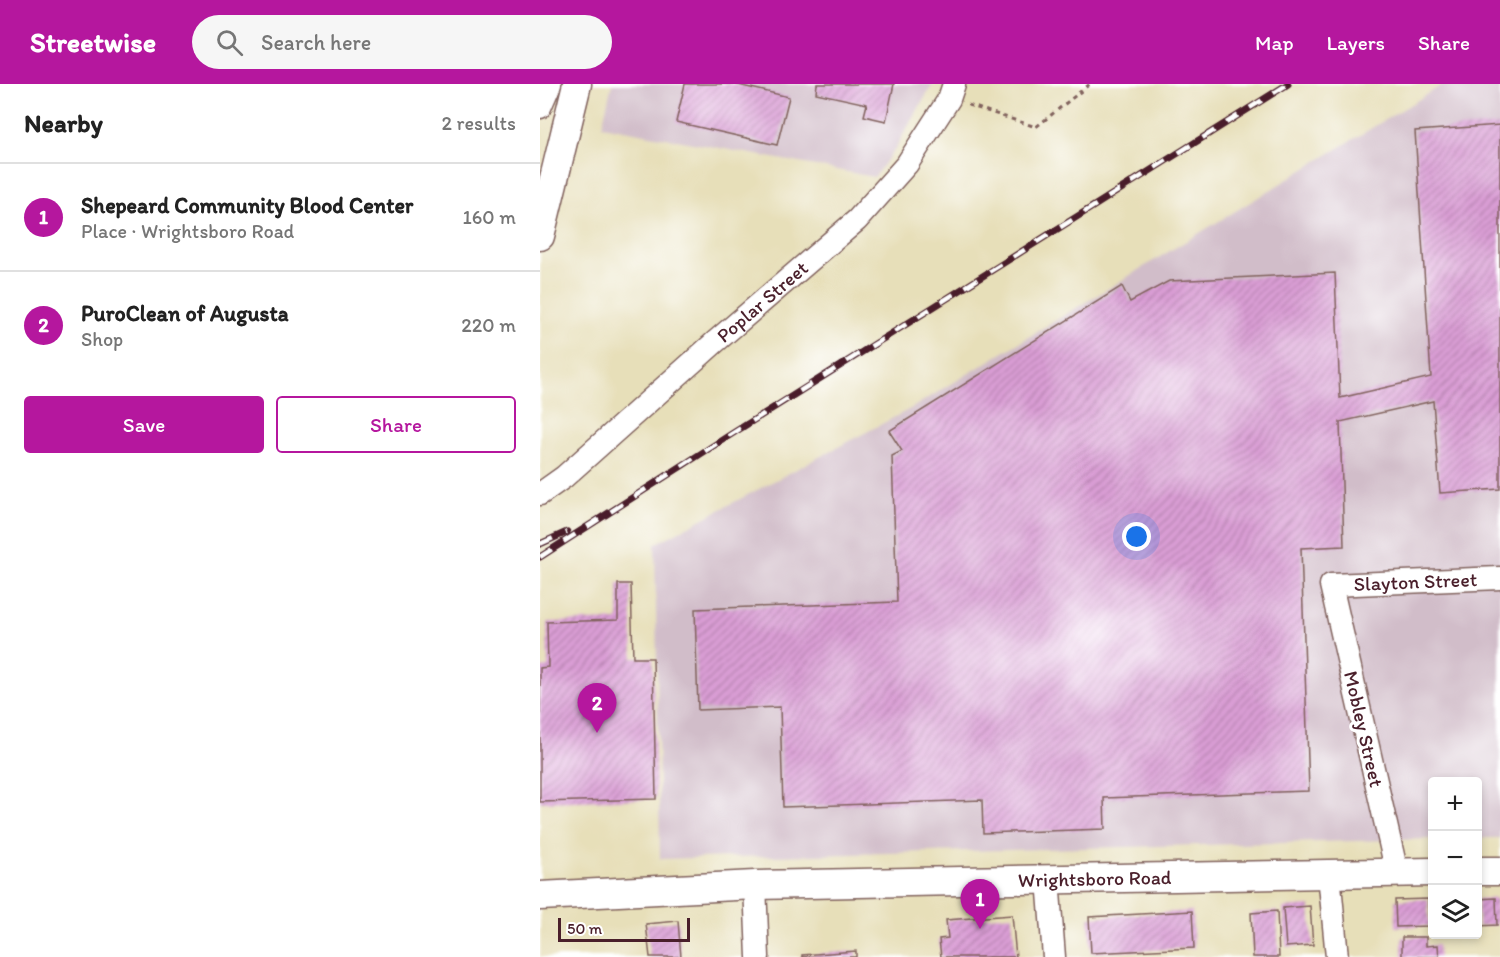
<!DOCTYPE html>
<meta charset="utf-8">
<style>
:root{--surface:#fff;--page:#f6f6f6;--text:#222;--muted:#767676;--line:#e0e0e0;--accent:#b5179e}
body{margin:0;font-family:Itim,sans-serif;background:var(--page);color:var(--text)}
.controls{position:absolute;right:18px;bottom:18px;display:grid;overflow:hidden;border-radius:6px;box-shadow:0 3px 9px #0003}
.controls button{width:54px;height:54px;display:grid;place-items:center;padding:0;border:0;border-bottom:2px solid var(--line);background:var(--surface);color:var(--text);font:30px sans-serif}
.scale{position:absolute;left:18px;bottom:15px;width:132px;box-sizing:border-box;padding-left:6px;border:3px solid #4a1f2b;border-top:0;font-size:16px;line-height:21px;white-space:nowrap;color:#4a1f2b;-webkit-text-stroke:4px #fff;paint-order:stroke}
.you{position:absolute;left:597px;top:453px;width:21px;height:21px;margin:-15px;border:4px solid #fff;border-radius:50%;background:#1a73e8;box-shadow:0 0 0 9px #1a73e833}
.badge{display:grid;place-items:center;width:39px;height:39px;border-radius:50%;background:var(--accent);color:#fff;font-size:20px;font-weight:700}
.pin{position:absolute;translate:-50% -50px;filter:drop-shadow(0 2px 3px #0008)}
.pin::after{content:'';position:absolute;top:32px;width:21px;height:18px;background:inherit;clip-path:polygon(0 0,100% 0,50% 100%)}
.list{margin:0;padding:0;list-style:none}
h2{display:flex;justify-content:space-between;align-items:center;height:78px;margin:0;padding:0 24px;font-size:26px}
h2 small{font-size:20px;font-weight:400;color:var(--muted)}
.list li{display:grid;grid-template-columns:39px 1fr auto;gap:18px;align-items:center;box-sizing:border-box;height:108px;padding:0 24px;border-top:2px solid var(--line)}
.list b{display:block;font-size:22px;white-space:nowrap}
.list p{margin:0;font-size:20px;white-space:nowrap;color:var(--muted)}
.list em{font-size:20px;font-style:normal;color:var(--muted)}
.actions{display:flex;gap:12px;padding:18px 24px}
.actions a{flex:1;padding:14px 0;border:2px solid var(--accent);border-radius:6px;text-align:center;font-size:21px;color:var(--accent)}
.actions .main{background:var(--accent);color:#fff}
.icon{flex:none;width:33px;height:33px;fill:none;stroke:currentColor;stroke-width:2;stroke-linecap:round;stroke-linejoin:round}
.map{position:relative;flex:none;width:960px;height:873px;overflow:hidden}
header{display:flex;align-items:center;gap:36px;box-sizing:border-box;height:84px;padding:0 30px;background:var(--accent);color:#fff}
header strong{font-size:28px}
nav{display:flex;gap:33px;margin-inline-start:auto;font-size:21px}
.search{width:420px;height:54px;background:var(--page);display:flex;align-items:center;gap:15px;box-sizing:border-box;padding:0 21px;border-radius:33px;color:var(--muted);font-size:22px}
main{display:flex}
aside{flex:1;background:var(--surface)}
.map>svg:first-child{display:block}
.industrial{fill:#d1bdc9}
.building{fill:url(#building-hatch)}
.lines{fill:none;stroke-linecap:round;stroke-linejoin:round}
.minor-casing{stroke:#81625d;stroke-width:25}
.major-casing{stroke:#81625d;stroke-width:31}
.path{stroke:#81625d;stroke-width:3;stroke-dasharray:4.5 4.5;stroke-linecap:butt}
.minor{stroke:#fff;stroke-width:22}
.major{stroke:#fff;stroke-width:28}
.rail-casing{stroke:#4a1f2b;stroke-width:7}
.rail{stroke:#fff;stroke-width:4.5;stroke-dasharray:14;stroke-linecap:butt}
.labels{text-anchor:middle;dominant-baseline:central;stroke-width:6;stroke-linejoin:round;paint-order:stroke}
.street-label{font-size:20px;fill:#4a1f2b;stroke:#fff}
</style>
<header>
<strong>Streetwise</strong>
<div class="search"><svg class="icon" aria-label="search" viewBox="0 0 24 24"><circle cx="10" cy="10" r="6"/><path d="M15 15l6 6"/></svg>Search here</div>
<nav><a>Map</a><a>Layers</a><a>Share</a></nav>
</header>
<main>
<aside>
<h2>Nearby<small>2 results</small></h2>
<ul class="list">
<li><span class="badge">1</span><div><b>Shepeard Community Blood Center</b><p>Place · Wrightsboro Road</p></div><em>160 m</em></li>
<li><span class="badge">2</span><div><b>PuroClean of Augusta</b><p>Shop</p></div><em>220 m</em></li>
</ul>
<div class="actions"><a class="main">Save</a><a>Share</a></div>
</aside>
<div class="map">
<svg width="960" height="873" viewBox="0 0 960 873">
<defs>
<pattern id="building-hatch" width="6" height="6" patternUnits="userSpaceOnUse" patternTransform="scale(1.5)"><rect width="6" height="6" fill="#da9ed5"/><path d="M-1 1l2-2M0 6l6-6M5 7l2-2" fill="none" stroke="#b380ad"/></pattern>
</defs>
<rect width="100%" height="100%" fill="#fff"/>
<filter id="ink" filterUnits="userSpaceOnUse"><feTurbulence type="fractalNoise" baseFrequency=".0167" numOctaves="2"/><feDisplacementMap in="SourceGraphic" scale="12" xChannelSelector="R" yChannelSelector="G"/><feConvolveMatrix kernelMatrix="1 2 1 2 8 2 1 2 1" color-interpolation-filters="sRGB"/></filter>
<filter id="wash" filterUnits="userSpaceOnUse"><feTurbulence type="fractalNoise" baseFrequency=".008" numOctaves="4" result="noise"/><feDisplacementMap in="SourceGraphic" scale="24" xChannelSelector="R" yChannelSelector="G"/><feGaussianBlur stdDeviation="1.35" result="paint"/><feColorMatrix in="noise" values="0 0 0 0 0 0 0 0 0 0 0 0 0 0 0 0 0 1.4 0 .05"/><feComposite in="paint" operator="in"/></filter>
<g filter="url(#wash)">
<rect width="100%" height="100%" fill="#e7dfb9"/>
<g class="industrial">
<polygon points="72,0 393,0 353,68 334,93 62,42"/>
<polygon points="904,0 960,0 960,754 938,754 938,698 892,698 892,755 120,775 115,460 372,324"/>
</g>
<g id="blocks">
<g class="building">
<polygon points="145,0 194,0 249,13 237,61 136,38"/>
<polygon points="277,0 354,0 346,37 324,32 327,20 276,9"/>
<polygon points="960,41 960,405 900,409 893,317 800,338 804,462 761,464 769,707 564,714 565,745 443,749 442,716 243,723 240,623 158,626 155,525 357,518 352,372 362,367 349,347 582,202 590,218 629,197 795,189 800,314 891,293 875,47"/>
<polygon points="78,500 91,500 93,574 113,574 116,715 0,718 0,584 8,583 7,538 78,536"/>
<polygon points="956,814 957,841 938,842 938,815"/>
<polygon points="888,815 889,842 856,843 855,816"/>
<polygon points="770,822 773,861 746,863 743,824"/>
<polygon points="652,827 654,864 551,869 549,833"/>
<polygon points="737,827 739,873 713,873 711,829"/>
<polygon points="472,831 476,873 401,873 399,855 408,854 406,836"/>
<polygon points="138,837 141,873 110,873 106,840"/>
<polygon points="862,853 886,853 886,862 898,861 899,873 862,873"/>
<polygon points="316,867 316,873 262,873 262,871"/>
</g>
</g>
</g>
<g filter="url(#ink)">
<use href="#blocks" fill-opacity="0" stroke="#81625d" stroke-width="1.5"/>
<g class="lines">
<g class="minor-casing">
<g id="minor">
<polyline points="0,23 10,0"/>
<path id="s1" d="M0,410l24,-17 150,-134 143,-123 50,-56 42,-65 5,-15"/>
<path id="s2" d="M857,789l-66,-288 169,-7"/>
<polyline points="789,790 797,873"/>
<polyline points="508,795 514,873"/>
<polyline points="215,801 218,873"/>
</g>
</g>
<g class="major-casing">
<g id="major">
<polyline points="0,152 37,0"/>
<polyline points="938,787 960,787"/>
<path id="s3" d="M0,812l215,-11 677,-13"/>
</g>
</g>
<polyline class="path" points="428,21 496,43 550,0"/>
<use href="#minor" class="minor"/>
<use href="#major" class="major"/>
<g class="rail-casing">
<g id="rail">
<polyline points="0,460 27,448"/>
<polyline points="0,473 190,351 748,0"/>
</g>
</g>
<use href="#rail" class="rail"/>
</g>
</g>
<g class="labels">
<g class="street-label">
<text stroke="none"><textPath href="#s1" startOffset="294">Poplar Street</textPath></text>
<text stroke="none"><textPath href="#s2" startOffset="380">Slayton Street</textPath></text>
<text transform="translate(824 645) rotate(77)">Mobley Street</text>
<text stroke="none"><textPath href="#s3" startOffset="555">Wrightsboro Road</textPath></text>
</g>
</g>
</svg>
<div class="controls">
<button>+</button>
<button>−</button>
<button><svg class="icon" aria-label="layers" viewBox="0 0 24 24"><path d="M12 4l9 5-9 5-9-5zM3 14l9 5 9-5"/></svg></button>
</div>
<div class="scale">50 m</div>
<div class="you"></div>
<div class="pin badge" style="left:440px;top:845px">1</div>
<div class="pin badge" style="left:57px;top:649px">2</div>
</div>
</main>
